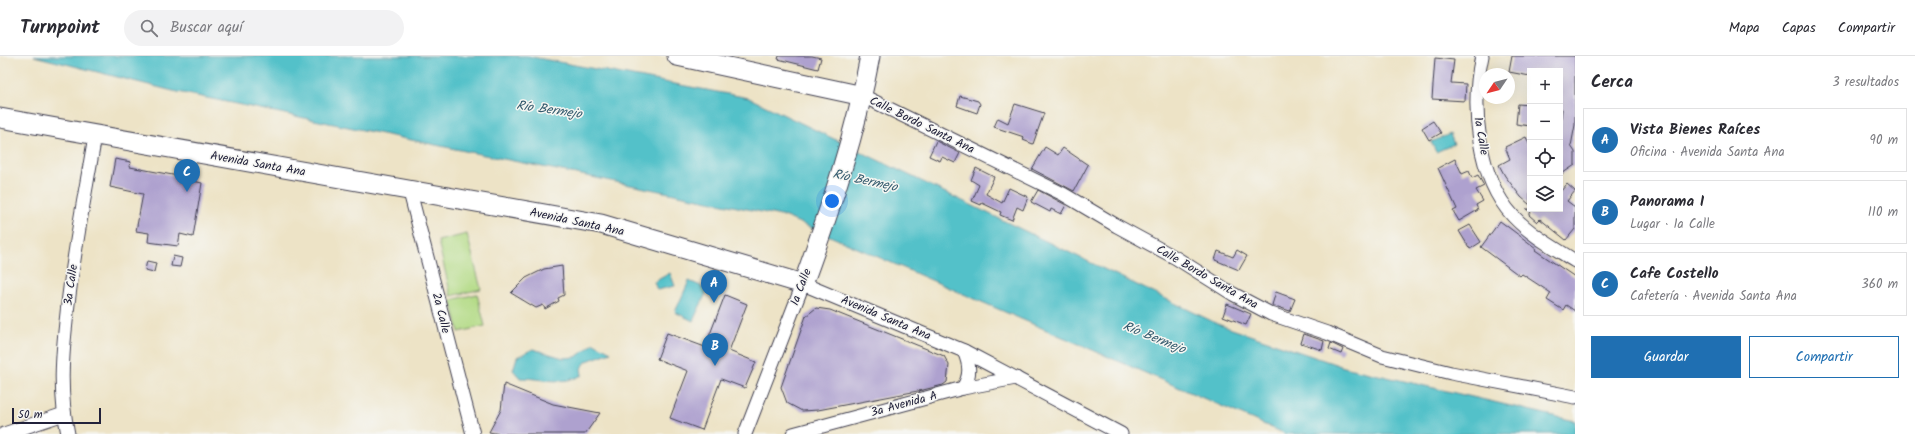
<!DOCTYPE html>
<html lang="es">
<meta charset="utf-8">
<style>
:root{--surface:#fff;--page:#f2f2f3;--text:#2b2b33;--muted:#7c7c81;--line:#e1e1e2;--accent:#1f6fb2}
body{margin:0;font-family:Kalam,sans-serif;background:var(--page);color:var(--text)}
.controls{position:absolute;right:12px;top:12px;display:grid;overflow:hidden;border-radius:0px;box-shadow:0 4px 16px #0002}
.controls button{width:36px;height:36px;display:grid;place-items:center;padding:0;border:0;border-bottom:1px solid var(--line);background:var(--surface);color:var(--text);font:20px sans-serif}
.compass{position:absolute;left:1479px;top:12px;width:36px;height:36px;border-radius:50%;background:var(--surface);box-shadow:0 4px 16px #0002;rotate:235deg}
.scale{position:absolute;left:12px;bottom:10px;width:89px;box-sizing:border-box;padding-left:4px;border:2px solid #22223b;border-top:0;font-size:11px;line-height:14px;white-space:nowrap;color:#22223b;-webkit-text-stroke:3px #f6f6f2;paint-order:stroke}
.you{position:absolute;left:832px;top:145px;width:14px;height:14px;margin:-10px;border:3px solid #fff;border-radius:50%;background:#1a73e8;box-shadow:0 0 0 6px #1a73e833}
.badge{display:grid;place-items:center;width:26px;height:26px;border-radius:50%;background:var(--accent);color:#fff;font-size:13px;font-weight:700}
.pin{position:absolute;translate:-50% -33px;filter:drop-shadow(0 1px 2px #0008)}
.pin::after{content:'';position:absolute;top:21px;width:14px;height:12px;background:inherit;clip-path:polygon(0 0,100% 0,50% 100%)}
.list{margin:0;padding:0;list-style:none}
h2{display:flex;justify-content:space-between;align-items:center;height:52px;margin:0;padding:0 16px;font-size:17px}
h2 small{font-size:13px;font-weight:400;color:var(--muted)}
.list li{display:grid;grid-template-columns:26px 1fr auto;gap:12px;align-items:center;box-sizing:border-box;height:64px;margin:0 8px 8px;padding:0 8px;border:1px solid var(--line);border-radius:0px}
.list b{display:block;font-size:15px;white-space:nowrap}
.list p{margin:0;font-size:13px;white-space:nowrap;color:var(--muted)}
.list em{font-size:13px;font-style:normal;color:var(--muted)}
.actions{display:flex;gap:8px;padding:12px 16px}
.actions a{flex:1;padding:9px 0;border:1px solid var(--accent);border-radius:0px;text-align:center;font-size:14px;color:var(--accent)}
.actions .main{background:var(--accent);color:#fff}
.icon{flex:none;width:22px;height:22px;fill:none;stroke:currentColor;stroke-width:2;stroke-linecap:round;stroke-linejoin:round}
.map{position:relative;flex:none;width:1575px;height:378px;overflow:hidden}
header{display:flex;align-items:center;gap:24px;box-sizing:border-box;height:56px;padding:0 20px;background:var(--surface);border-bottom:1px solid var(--line)}
header strong{font-size:19px}
nav{display:flex;gap:22px;margin-inline-start:auto;font-size:14px}
.search{width:280px;height:36px;background:var(--page);display:flex;align-items:center;gap:10px;box-sizing:border-box;padding:0 14px;border-radius:22px;color:var(--muted);font-size:15px}
main{display:flex}
aside{flex:1;background:var(--surface)}
.map>svg:first-child{display:block}
.green{fill:#b2da84;stroke:#6a7e60}
.water{fill:#53c1c9;stroke:#3a7282}
.building{fill:#aea1cf}
.lines{fill:none;stroke-linecap:round;stroke-linejoin:round}
.street-casing{stroke:#403f50;stroke-width:15}
.secondary-casing{stroke:#403f50;stroke-width:21}
.street{stroke:#fff;stroke-width:13}
.secondary{stroke:#fff;stroke-width:19}
.labels{text-anchor:middle;dominant-baseline:central;stroke-width:3;stroke-linejoin:round;paint-order:stroke}
.street-label{font-size:12px;fill:#22223b;stroke:#f6f6f2}
.water-label{font-size:13px;font-style:italic;fill:#335a6d;stroke:#f6f6f2}
</style>
<header>
<strong>Turnpoint</strong>
<div class="search"><svg class="icon" aria-label="search" viewBox="0 0 24 24"><circle cx="10" cy="10" r="6"/><path d="M15 15l6 6"/></svg>Buscar aquí</div>
<nav><a>Mapa</a><a>Capas</a><a>Compartir</a></nav>
</header>
<main>
<div class="map">
<svg width="1575" height="378" viewBox="0 0 1575 378">
<rect width="100%" height="100%" fill="#f6f6f2"/>
<filter id="ink" filterUnits="userSpaceOnUse"><feTurbulence type="fractalNoise" baseFrequency=".025" numOctaves="2"/><feDisplacementMap in="SourceGraphic" scale="8" xChannelSelector="R" yChannelSelector="G"/><feConvolveMatrix kernelMatrix="1 2 1 2 8 2 1 2 1" color-interpolation-filters="sRGB"/></filter>
<filter id="wash" filterUnits="userSpaceOnUse"><feTurbulence type="fractalNoise" baseFrequency=".012" numOctaves="4" result="noise"/><feDisplacementMap in="SourceGraphic" scale="16" xChannelSelector="R" yChannelSelector="G"/><feGaussianBlur stdDeviation="0.9" result="paint"/><feColorMatrix in="noise" values="0 0 0 0 0 0 0 0 0 0 0 0 0 0 0 0 0 1.4 0 .05"/><feComposite in="paint" operator="in"/></filter>
<g filter="url(#wash)">
<rect width="100%" height="100%" fill="#ede3c6"/>
<g class="green">
<polygon points="467,178 481,233 451,240 438,185"/>
<polygon points="477,238 485,270 459,276 451,244"/>
</g>
<g class="water">
<polygon points="34,0 527,0 749,42 1220,269 1344,311 1575,365 1575,378 1286,378 786,161 173,35"/>
<polygon points="1450,78 1454,88 1436,96 1431,86"/>
<polygon points="670,217 675,230 657,234 654,226"/>
<polygon points="689,225 708,233 693,265 675,256"/>
<path d="M594,287l17,9 -24,9 -6,7 1,7c-19,11 -41,3 -62,3l-7,-8 4,-13 16,-8 30,9 13,-1z"/>
</g>
<g id="blocks">
<g class="building">
<polygon points="779,0 812,0 821,2 818,13 778,3"/>
<polygon points="1512,0 1575,0 1575,69 1571,90 1575,96 1575,109 1560,119 1560,71 1562,53 1560,52 1560,15 1530,15 1530,20 1509,16"/>
<polygon points="1435,2 1454,4 1451,27 1466,28 1465,45 1432,43"/>
<polygon points="960,40 978,45 980,48 977,57 957,50"/>
<polygon points="1015,48 1044,57 1033,88 1023,84 1024,81 994,71 998,62 1008,67"/>
<polygon points="1518,48 1530,49 1530,70 1516,68"/>
<polygon points="1433,65 1441,77 1429,84 1422,72"/>
<polygon points="1526,81 1530,90 1530,149 1521,141 1505,120 1499,109 1510,103 1505,91"/>
<polygon points="936,85 960,97 955,107 942,101 940,105 929,100"/>
<polygon points="1045,91 1058,99 1063,92 1088,109 1074,135 1032,113"/>
<polygon points="115,103 131,106 130,111 178,120 179,114 194,117 193,125 202,127 193,181 180,178 178,190 148,186 149,177 136,175 143,138 110,131"/>
<polygon points="1455,103 1462,118 1469,115 1472,122 1478,119 1484,130 1476,134 1483,145 1476,149 1478,154 1459,165 1453,155 1457,153 1438,112"/>
<polygon points="976,112 994,121 986,138 1002,147 1009,132 1028,141 1023,154 1017,151 1012,164 1000,159 1001,156 982,147 981,149 972,145 979,129 971,124"/>
<polygon points="1567,128 1575,135 1567,145 1575,151 1575,173 1566,184 1540,163 1537,166 1529,159 1531,156 1526,153 1560,153 1560,136"/>
<polygon points="1038,134 1066,149 1061,158 1051,153 1050,156 1031,146"/>
<polygon points="1500,165 1536,192 1535,194 1575,221 1575,255 1566,249 1563,254 1547,244 1551,237 1522,218 1520,220 1481,191"/>
<polygon points="1470,169 1481,186 1470,193 1459,175"/>
<polygon points="1237,194 1247,200 1239,214 1215,204 1218,195 1233,201"/>
<polygon points="173,200 182,202 180,211 171,210"/>
<polygon points="147,205 156,207 154,216 145,214"/>
<polygon points="562,210 564,239 558,242 559,245 545,253 543,249 536,252 511,237 526,222 544,213"/>
<polygon points="1276,236 1295,243 1290,255 1272,249"/>
<polygon points="725,239 747,248 729,295 756,306 745,332 721,323 702,374 670,362 688,315 657,303 667,277 705,291"/>
<polygon points="1227,248 1251,258 1246,269 1223,260"/>
<polygon points="816,252 830,254 944,300 949,309 947,326 943,329 923,334 818,354 802,355 787,347 781,331 806,260"/>
<polygon points="1304,278 1324,285 1322,294 1301,287"/>
<polygon points="1331,287 1343,293 1341,298 1329,293"/>
<polygon points="504,328 553,348 600,357 585,378 500,378 489,376 501,354"/>
</g>
</g>
</g>
<g filter="url(#ink)">
<use href="#blocks" fill-opacity="0" stroke="#403f50" stroke-width="1"/>
<g class="lines">
<g class="street-casing">
<g id="street">
<path d="M1482,0c-11,50 -5,121 31,160 18,19 40,31 62,45"/>
<polyline points="863,40 1063,138 1117,170 1176,202 1233,238 1271,258 1327,277 1382,300 1451,317 1575,341"/>
<polyline points="410,136 473,378"/>
<path d="M963,332c8,-13 7,-23 1,-37"/>
<polyline points="4,378 64,358"/>
<path d="M68,378c-9,-42 -6,-78 -1,-121 6,-59 18,-118 28,-177"/>
<polyline points="745,378 803,228 964,295 1121,378"/>
<polyline points="793,378 963,332 1016,322"/>
</g>
</g>
<g class="secondary-casing">
<g id="secondary">
<polyline points="677,0 863,40"/>
<path d="M0,62l601,106 202,60c27,-74 53,-151 67,-228"/>
</g>
</g>
<use href="#street" class="street"/>
<use href="#secondary" class="secondary"/>
</g>
</g>
<g class="labels">
<g class="street-label">
<text transform="translate(922 69) rotate(26)">Calle Bordo Santa Ana</text>
<text transform="translate(1481 80) rotate(80)">1a Calle</text>
<text transform="translate(258 108) rotate(10)">Avenida Santa Ana</text>
<text transform="translate(577 166) rotate(12)">Avenida Santa Ana</text>
<text transform="translate(1207 221) rotate(30)">Calle Bordo Santa Ana</text>
<text transform="translate(71 229) rotate(-82)">3a Calle</text>
<text transform="translate(801 231) rotate(-69)">1a Calle</text>
<text transform="translate(441 257) rotate(76)">2a Calle</text>
<text transform="translate(886 262) rotate(23)">Avenida Santa Ana</text>
<text transform="translate(904 348) rotate(-15)">3a Avenida A</text>
</g>
<g class="water-label">
<text transform="translate(549 54) rotate(8)">Río Bermejo</text>
<text transform="translate(865 125) rotate(12)">Río Bermejo</text>
<text transform="translate(1154 282) rotate(22)">Río Bermejo</text>
</g>
</g>
</svg>
<div class="controls">
<button>+</button>
<button>−</button>
<button><svg class="icon" aria-label="locate" viewBox="0 0 24 24"><circle cx="12" cy="12" r="6"/><path d="M12 2v4M12 18v4M2 12h4M18 12h4"/></svg></button>
<button><svg class="icon" aria-label="layers" viewBox="0 0 24 24"><path d="M12 4l9 5-9 5-9-5zM3 14l9 5 9-5"/></svg></button>
</div>
<svg class="compass" viewBox="-18 -18 36 36"><path d="M0-13l5 13h-10z" fill="#e53935"/><path d="M0 13l5-13h-10z" fill="#7c7c81"/></svg>
<div class="scale">50 m</div>
<div class="you"></div>
<div class="pin badge" style="left:714px;top:247px">A</div>
<div class="pin badge" style="left:715px;top:310px">B</div>
<div class="pin badge" style="left:187px;top:136px">C</div>
</div>
<aside>
<h2>Cerca<small>3 resultados</small></h2>
<ul class="list">
<li><span class="badge">A</span><div><b>Vista Bienes Raíces</b><p>Oficina · Avenida Santa Ana</p></div><em>90 m</em></li>
<li><span class="badge">B</span><div><b>Panorama I</b><p>Lugar · 1a Calle</p></div><em>110 m</em></li>
<li><span class="badge">C</span><div><b>Cafe Costello</b><p>Cafetería · Avenida Santa Ana</p></div><em>360 m</em></li>
</ul>
<div class="actions"><a class="main">Guardar</a><a>Compartir</a></div>
</aside>
</main>
